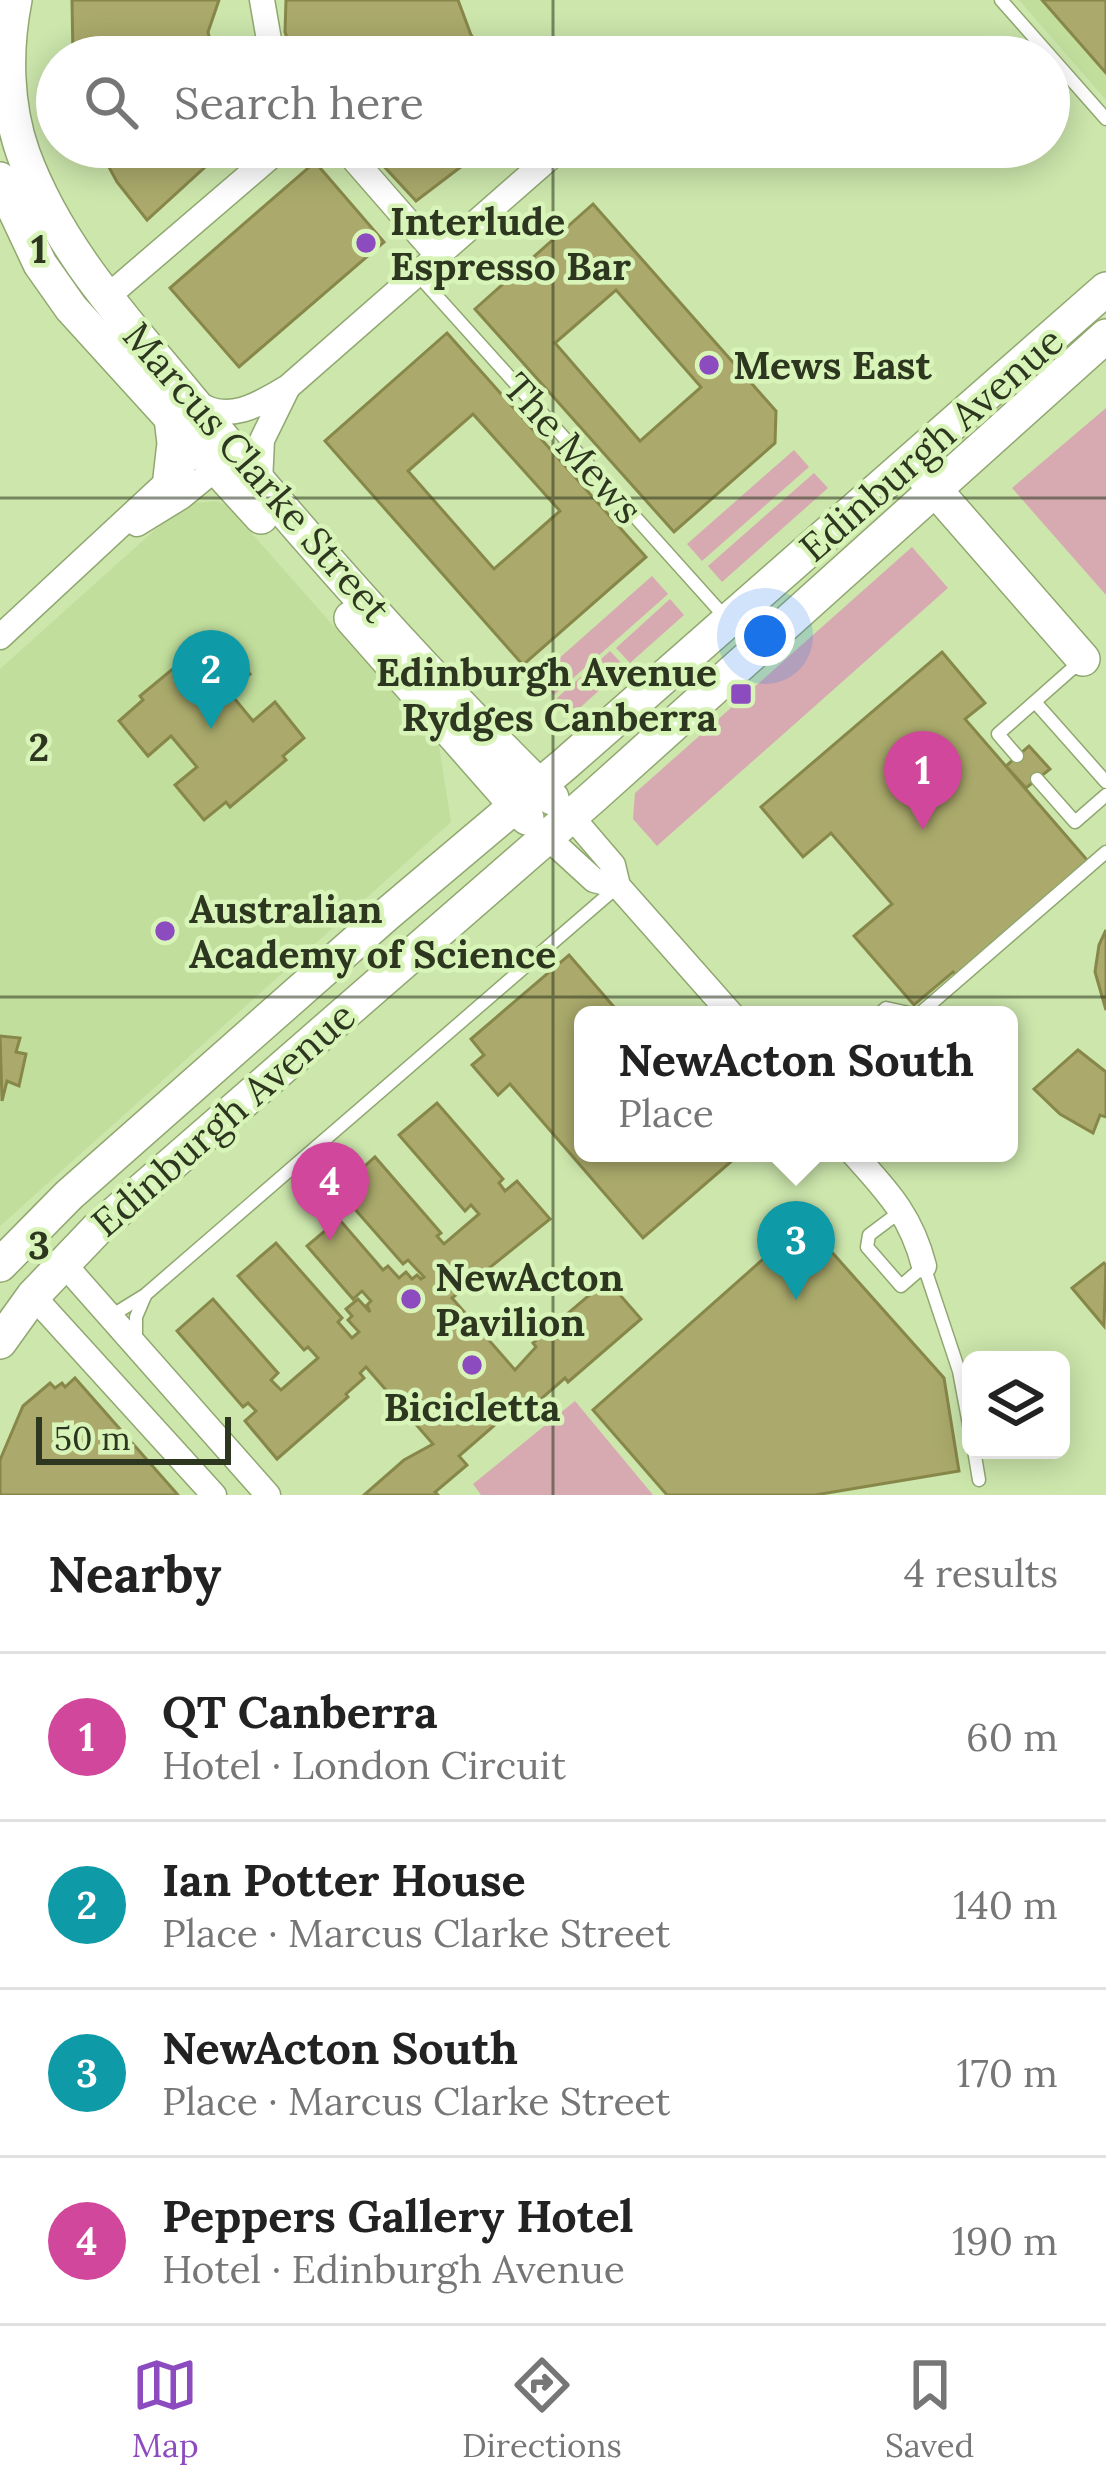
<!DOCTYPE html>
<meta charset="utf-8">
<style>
:root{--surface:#fff;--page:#f2f2f2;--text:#222;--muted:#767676;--line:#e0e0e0;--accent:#8d4bc0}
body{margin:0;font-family:Lora,serif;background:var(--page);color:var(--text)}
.controls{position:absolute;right:36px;bottom:36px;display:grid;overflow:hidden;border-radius:18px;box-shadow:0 6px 30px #0003}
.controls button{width:108px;height:108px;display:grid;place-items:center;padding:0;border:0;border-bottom:3px solid var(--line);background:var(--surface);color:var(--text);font:60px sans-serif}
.scale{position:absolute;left:36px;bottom:30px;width:195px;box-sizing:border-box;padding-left:12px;border:6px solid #2d3720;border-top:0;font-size:33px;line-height:42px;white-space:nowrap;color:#2d3720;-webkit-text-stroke:9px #d9f4b9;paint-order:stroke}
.you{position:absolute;left:765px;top:636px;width:42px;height:42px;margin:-30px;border:9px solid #fff;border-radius:50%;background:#1a73e8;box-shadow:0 0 0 18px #1a73e833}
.badge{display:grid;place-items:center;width:78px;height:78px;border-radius:50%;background:var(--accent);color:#fff;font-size:39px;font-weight:700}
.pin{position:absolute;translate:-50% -99px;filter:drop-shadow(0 3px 6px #0008)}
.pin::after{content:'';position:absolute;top:63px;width:42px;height:36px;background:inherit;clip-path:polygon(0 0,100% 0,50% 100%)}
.popup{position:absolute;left:574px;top:1006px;width:444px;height:156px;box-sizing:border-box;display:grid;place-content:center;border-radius:18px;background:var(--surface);filter:drop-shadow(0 3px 9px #0005);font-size:39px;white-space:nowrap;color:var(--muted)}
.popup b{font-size:45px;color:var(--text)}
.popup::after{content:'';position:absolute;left:50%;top:100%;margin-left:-24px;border:24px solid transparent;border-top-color:var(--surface)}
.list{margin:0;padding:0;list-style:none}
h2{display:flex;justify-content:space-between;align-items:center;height:156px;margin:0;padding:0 48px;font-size:51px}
h2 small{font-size:39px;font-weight:400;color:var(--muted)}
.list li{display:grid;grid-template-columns:78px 1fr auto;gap:36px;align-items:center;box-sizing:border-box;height:168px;padding:0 48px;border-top:3px solid var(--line)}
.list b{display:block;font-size:45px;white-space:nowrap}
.list p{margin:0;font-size:39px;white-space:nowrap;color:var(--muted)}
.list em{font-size:39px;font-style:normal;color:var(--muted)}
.icon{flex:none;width:66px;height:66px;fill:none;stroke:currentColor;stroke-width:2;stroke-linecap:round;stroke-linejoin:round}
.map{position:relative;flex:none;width:1106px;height:1495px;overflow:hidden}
.search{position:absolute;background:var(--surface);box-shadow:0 6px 30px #0003;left:36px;right:36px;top:36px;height:132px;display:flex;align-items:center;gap:30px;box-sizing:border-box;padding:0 42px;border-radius:66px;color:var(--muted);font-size:45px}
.sheet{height:828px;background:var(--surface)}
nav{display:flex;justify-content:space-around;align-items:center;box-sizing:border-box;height:168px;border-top:3px solid var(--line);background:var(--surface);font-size:33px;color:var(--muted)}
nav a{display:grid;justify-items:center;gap:6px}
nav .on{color:var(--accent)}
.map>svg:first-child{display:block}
.built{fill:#c1de9c}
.green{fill:#d7aab1}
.building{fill:#abaa6c;stroke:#88874a;stroke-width:3;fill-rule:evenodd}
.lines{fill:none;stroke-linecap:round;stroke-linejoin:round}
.lane-casing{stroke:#90a870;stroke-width:15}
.street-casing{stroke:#90a870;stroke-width:27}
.secondary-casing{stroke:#90a870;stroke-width:36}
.lane{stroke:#fff;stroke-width:12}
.street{stroke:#fff;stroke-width:24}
.secondary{stroke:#fff;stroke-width:33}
.grid{fill:none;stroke:#2d3720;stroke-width:3;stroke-opacity:0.55}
.poi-dot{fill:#8d4bc0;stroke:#d9f4b9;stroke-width:4.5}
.labels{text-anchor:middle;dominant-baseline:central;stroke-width:9;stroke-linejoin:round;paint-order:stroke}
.poi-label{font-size:39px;font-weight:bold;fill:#2d3720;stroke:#d9f4b9;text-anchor:start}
.street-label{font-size:39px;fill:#2d3720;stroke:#d9f4b9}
.grid-label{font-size:39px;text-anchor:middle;font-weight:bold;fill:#2d3720;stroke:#d9f4b9;stroke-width:9;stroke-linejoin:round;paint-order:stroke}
</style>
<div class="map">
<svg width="1106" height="1495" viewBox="0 0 1106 1495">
<rect width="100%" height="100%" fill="#cce6ac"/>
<g class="built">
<polygon points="1019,0 1106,0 1106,100"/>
<polygon points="217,501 227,505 439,746 451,822 0,1226 0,669 176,511 193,503"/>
</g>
<g class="green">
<polygon points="1106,408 1106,595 1012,488"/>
<polygon points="794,450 809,467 702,561 687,544"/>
<polygon points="814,473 828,488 722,582 708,566"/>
<polygon points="912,547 948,588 657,846 633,819 635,793"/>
<polygon points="652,576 668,594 554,695 538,677"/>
<polygon points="670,599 684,615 630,663 616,648"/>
<polygon points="610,651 625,667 572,715 557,698"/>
<polygon points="575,1401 653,1495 481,1495 473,1484"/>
</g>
<g class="building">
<polygon points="72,0 219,0 208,32 214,57 73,57"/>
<polygon points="286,0 458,0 471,35 490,57 293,57 285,32"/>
<polygon points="1042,0 1106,0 1106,73"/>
<polygon points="98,147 227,147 147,220 117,182"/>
<polygon points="366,147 487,147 416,201"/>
<polygon points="315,162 384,242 239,367 170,288"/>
<path d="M593,204l183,207 -1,32 -101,89 -199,-223zM616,290l85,97 -61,54 -85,-98z"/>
<path d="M447,333l199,224 -123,108 -198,-224zM473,414l87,97 -66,58 -86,-98z"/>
<polygon points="219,636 250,674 229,692 253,721 275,702 304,738 283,756 286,760 230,807 226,802 204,820 175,785 197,767 171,736 148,756 119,721 143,700 140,696 192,653 195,656"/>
<polygon points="942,652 985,703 965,719 1088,861 956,975 953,972 914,1005 854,936 892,904 831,833 803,857 761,807"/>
<polygon points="1029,746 1050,769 1026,788 1006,766"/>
<polygon points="1106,930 1106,1010 1095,972 1099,945"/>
<polygon points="569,955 621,1015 583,1015 583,1153 741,1153 643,1238 510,1084 498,1095 472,1065 484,1055 471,1039"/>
<polygon points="0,1036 20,1038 16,1052 26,1054 19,1086 7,1081 2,1101"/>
<polygon points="1078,1050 1106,1072 1106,1117 1100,1115 1093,1133 1060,1114 1034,1089"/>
<polygon points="437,1103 503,1179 499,1183 505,1191 517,1181 550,1219 452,1298 515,1370 536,1347 533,1343 607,1280 641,1319 568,1382 565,1378 533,1406 526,1398 459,1456 467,1465 435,1492 438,1495 364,1495 404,1460 433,1444 366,1367 360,1373 364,1378 346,1394 348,1397 277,1459 245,1421 256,1411 248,1403 243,1407 177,1331 213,1299 278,1373 271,1380 281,1390 318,1358 308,1347 304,1350 238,1276 276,1243 342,1318 338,1322 352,1338 359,1332 348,1320 352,1316 346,1309 358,1299 370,1312 367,1305 371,1301 362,1291 353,1299 307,1246 339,1219 383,1270 388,1266 399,1278 406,1272 412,1279 417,1275 421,1279 424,1277 408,1260 403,1264 338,1190 375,1157 441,1233 437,1236 444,1244 479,1214 471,1205 465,1211 399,1135"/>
<polygon points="805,1222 944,1378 959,1471 815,1495 667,1495 593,1410"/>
<polygon points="1104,1263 1106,1265 1104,1326 1072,1288"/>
<polygon points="75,1378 178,1495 0,1495 0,1460 23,1406 50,1383 55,1388 62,1383 65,1387"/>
</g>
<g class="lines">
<g class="lane-casing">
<g id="lane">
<polyline points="1001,0 1106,119"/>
<polyline points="417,274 725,617"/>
<polyline points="1035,702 1106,782"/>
<polyline points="1017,756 998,734 1082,660"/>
<polyline points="1037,779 1075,822 1106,795"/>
<polyline points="878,1015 886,1008 918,1015 1106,852"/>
<polyline points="901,1211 869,1235 867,1247 901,1286 924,1266 959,1371 971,1435"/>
<polyline points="111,1316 145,1295 617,887"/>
<polyline points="136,1340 136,1317 145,1296"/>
<polyline points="974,1450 979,1480"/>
</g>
</g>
<g class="street-casing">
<g id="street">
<polyline points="262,0 272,57"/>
<polyline points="343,147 438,256"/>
<polyline points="107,297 282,147"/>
<path d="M196,402c31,23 64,2 92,-15l274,-240"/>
<polyline points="260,482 262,440 287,389"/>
<polyline points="137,524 181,497 225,461"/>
<polyline points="0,637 183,467"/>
<polyline points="571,816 613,865 618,886 732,1015"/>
<polyline points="547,837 594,880 618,886"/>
<path d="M853,1153c34,38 58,62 71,113"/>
<polyline points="63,1263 268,1495"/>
<polyline points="33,1296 214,1495"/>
</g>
</g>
<g class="secondary-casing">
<g id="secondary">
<path d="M15,0c-10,50 -9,105 8,153 35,96 104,169 168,247 111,135 236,276 361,398"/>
<polyline points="0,179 40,264 71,308 261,517"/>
<polyline points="924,477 1083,659"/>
<polyline points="170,478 174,443 171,418"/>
<polyline points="351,618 527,818"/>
<polyline points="0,1265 69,1195 386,915 565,764 1106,289"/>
<polyline points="0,1342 33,1296 97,1229 593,797 1106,336"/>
</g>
</g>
<use href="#lane" class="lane"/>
<use href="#street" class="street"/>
<use href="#secondary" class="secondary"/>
</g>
<path class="grid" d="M553,0v57M553,147v1348M0,498h1106M0,997h1106"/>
<g class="poi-dot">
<circle cx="366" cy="243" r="12"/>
<circle cx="709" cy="365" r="12"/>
<rect x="729" y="682" width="24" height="24" rx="6"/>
<circle cx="165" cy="931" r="12"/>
<circle cx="411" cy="1299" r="12"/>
<circle cx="472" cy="1365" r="12"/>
</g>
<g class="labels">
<g class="poi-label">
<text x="390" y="221">Interlude<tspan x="390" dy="45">Espresso Bar</tspan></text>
<text x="733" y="365">Mews East</text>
<text x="717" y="672" text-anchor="end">Edinburgh Avenue<tspan x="717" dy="45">Rydges Canberra</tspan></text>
<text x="189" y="909">Australian<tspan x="189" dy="45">Academy of Science</tspan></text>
<text x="435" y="1277">NewActon<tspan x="435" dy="45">Pavilion</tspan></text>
<text x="472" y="1407" text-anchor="middle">Bicicletta</text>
</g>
<g class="street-label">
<text transform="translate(931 444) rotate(-41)">Edinburgh Avenue</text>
<text transform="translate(573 448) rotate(48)">The Mews</text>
<text transform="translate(257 472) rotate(49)">Marcus Clarke Street</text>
<text transform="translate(223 1119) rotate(-41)">Edinburgh Avenue</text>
</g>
</g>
<g class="grid-label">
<text x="39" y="263">1</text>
<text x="39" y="761">2</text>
<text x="39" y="1259">3</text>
</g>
</svg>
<div class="controls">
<button><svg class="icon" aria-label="layers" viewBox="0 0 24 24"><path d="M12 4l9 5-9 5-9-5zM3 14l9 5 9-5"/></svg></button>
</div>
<div class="scale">50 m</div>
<div class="you"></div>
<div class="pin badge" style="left:923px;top:830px;background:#d1479c">1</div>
<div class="pin badge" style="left:211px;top:729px;background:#0f9aa8">2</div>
<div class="pin badge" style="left:796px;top:1300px;background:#0f9aa8">3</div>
<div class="popup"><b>NewActon South</b>Place</div>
<div class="pin badge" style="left:330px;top:1241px;background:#d1479c">4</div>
<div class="search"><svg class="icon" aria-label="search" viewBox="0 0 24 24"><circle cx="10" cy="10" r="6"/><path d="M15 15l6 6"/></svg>Search here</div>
</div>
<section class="sheet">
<h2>Nearby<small>4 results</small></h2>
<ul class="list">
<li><span class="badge" style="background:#d1479c">1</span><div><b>QT Canberra</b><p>Hotel · London Circuit</p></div><em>60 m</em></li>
<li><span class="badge" style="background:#0f9aa8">2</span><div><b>Ian Potter House</b><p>Place · Marcus Clarke Street</p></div><em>140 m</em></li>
<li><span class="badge" style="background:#0f9aa8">3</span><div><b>NewActon South</b><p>Place · Marcus Clarke Street</p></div><em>170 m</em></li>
<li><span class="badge" style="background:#d1479c">4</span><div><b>Peppers Gallery Hotel</b><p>Hotel · Edinburgh Avenue</p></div><em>190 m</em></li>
</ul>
</section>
<nav>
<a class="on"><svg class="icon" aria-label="map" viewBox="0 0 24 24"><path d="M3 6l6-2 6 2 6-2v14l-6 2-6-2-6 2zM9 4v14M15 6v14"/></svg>Map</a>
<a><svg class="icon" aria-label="directions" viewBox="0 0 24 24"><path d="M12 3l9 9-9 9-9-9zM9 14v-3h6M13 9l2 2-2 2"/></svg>Directions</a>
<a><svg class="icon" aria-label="saved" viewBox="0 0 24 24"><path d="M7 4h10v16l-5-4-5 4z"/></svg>Saved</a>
</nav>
